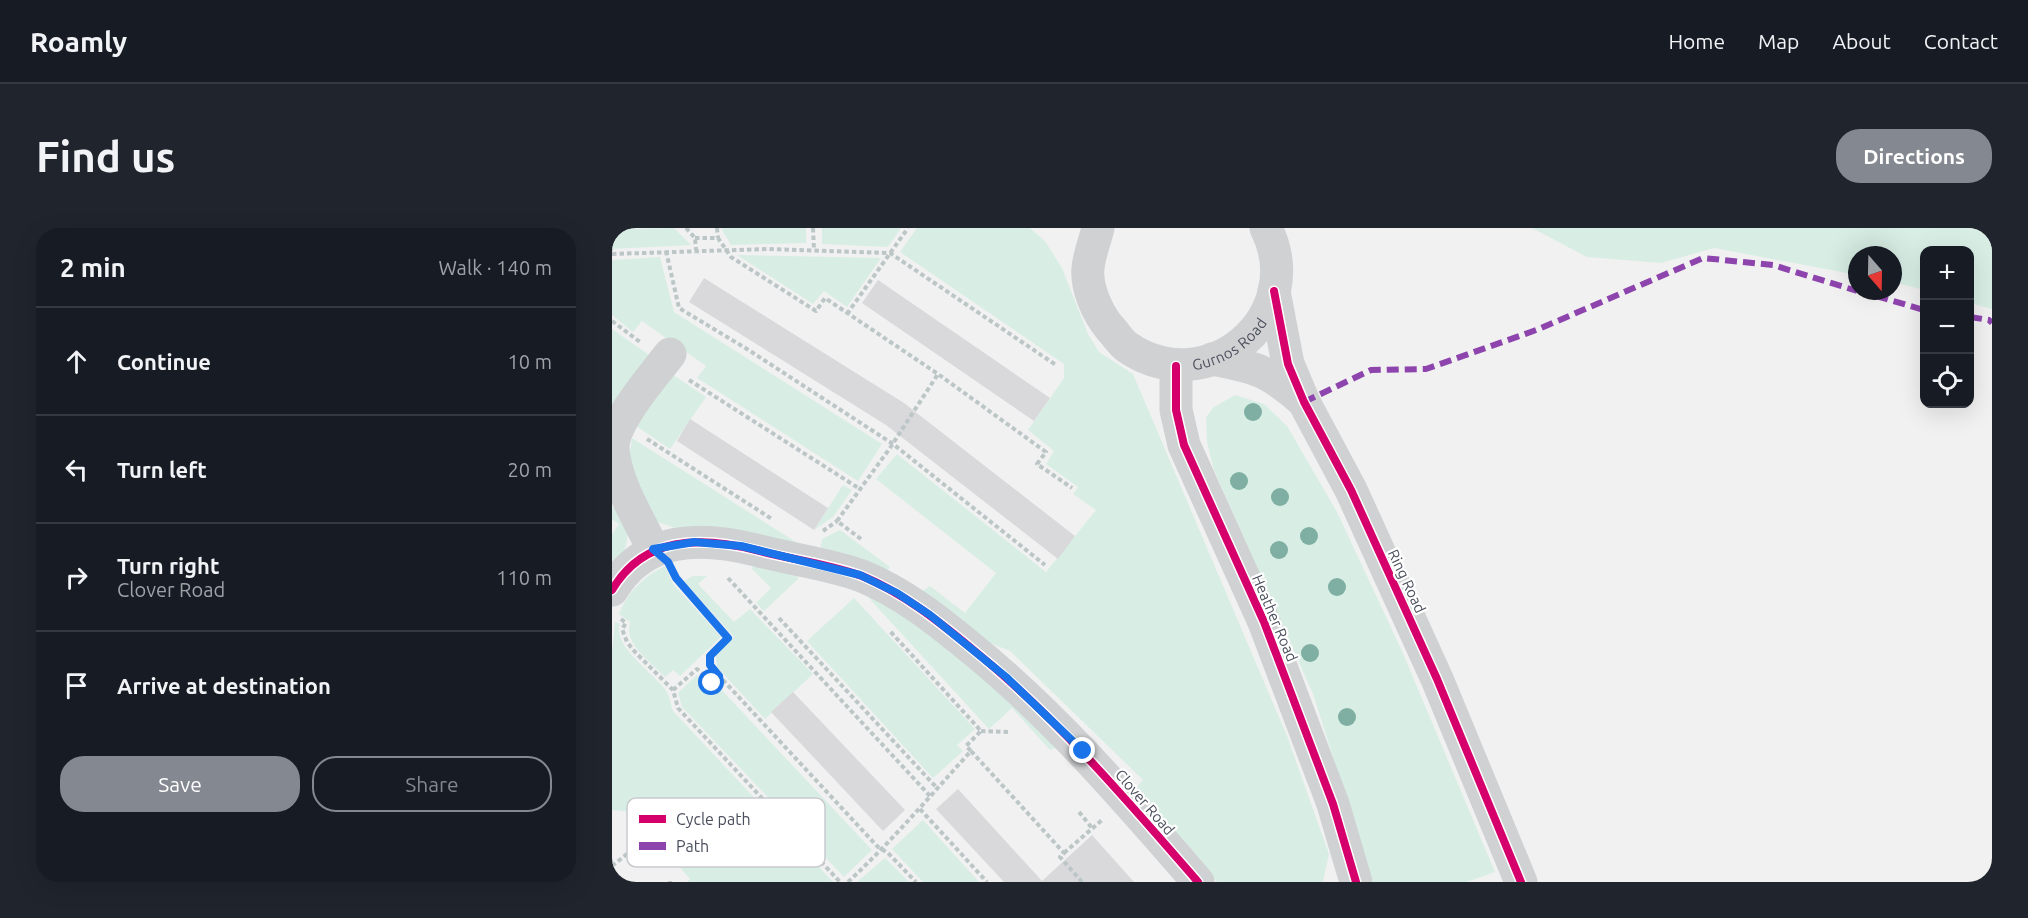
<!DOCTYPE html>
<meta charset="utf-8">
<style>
:root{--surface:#171b24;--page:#20242c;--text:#f1f3f6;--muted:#9ea1a6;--line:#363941;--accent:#848890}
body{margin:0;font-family:Ubuntu,sans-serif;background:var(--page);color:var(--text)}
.controls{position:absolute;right:18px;top:18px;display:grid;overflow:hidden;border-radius:12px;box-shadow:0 6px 24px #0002}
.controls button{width:54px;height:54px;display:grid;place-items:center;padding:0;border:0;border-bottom:2px solid var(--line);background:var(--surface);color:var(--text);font:30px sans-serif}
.compass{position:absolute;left:1236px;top:18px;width:54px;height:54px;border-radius:50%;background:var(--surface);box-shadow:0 6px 24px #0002;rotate:160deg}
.stop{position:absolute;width:18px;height:18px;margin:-14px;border:4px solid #1a73e8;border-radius:50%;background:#fff}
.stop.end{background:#1a73e8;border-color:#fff;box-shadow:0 2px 6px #0008}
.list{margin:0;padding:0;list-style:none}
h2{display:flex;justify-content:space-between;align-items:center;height:78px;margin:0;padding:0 24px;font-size:26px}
h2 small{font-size:20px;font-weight:400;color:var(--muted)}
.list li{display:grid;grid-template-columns:39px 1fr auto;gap:18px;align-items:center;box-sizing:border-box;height:108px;padding:0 24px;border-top:2px solid var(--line)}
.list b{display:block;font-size:22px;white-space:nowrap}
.list p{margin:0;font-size:20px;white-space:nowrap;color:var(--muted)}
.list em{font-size:20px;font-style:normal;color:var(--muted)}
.actions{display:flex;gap:12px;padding:18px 24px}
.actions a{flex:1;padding:14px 0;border:2px solid var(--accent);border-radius:24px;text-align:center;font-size:21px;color:var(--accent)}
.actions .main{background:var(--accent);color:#fff}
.icon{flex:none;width:33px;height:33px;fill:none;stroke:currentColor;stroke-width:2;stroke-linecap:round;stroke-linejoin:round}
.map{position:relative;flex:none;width:1380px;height:654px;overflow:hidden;border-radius:24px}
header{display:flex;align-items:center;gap:36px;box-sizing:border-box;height:84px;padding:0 30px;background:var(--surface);border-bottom:2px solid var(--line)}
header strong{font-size:28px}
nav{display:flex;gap:33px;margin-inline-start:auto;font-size:21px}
.intro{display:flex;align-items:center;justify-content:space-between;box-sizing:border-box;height:144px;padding:0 36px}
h1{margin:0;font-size:42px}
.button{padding:15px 27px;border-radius:24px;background:var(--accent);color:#fff;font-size:21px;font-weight:700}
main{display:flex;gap:36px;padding:0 36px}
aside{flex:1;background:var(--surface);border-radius:24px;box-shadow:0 6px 24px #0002}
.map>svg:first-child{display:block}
.green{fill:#d8eee5}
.building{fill:#d9d9db}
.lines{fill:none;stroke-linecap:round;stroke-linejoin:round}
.path{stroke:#bcc6c6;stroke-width:4;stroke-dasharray:4.5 3;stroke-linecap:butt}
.minor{stroke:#d0d1d3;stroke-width:33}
.quiet{stroke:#8e44ad;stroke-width:6;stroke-dasharray:12 6;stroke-linecap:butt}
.cycleway-casing{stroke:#fff;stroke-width:11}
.cycleway{stroke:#d6006c;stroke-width:8}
.tree{fill:#7faea2}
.route{stroke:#1a73e8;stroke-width:8}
.labels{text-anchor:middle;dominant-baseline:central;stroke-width:4.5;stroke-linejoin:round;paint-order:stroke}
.street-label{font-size:15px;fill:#4a4f5c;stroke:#fff}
.key{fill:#fff;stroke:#c9cace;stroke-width:1.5}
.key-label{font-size:16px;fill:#4a4f5c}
</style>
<header>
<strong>Roamly</strong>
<nav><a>Home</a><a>Map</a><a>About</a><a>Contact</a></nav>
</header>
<div class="intro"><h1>Find us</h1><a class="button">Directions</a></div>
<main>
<aside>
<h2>2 min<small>Walk · 140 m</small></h2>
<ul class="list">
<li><svg class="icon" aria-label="ahead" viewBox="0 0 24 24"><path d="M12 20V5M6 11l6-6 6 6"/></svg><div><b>Continue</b></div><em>10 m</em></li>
<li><svg class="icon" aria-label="left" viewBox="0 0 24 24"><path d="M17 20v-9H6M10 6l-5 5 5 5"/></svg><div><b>Turn left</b></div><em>20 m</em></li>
<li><svg class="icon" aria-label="right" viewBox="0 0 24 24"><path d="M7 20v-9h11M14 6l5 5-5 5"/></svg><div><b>Turn right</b><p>Clover Road</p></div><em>110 m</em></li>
<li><svg class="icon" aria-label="arrive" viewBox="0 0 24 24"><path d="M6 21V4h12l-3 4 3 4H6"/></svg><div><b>Arrive at destination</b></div></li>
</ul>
<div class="actions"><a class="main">Save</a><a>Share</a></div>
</aside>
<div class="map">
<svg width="1380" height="654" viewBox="0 0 1380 654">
<rect width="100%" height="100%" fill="#f1f1f1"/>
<g class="green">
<polygon points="62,0 79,17 0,21 0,1"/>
<polygon points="109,0 194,0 194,15 119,17"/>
<polygon points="210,0 289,0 276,19 210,16"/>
<polygon points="305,0 418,0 433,13 450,40 476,106 487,124 521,146 675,508 717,626 711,654 605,654 523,561 531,552 398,423 368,411 309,364 318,358 353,385 384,345 264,251 285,226 434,344 484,282 461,266 466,259 434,236 442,223 416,202 452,150 452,136 288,24"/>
<polygon points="920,0 1380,0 1380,81 1358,75 1358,22 1312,22 1312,62 1281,54 1281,27 1245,27 1245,47 1102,20 1049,35 975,29"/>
<polygon points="125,27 269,30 235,79 212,63 201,76"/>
<polygon points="48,29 62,84 270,216 246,253 85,150 94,138 30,93 21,104 0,87 0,32"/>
<polygon points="0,101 37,127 0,181"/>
<polygon points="58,145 94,169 58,221 24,198"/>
<polygon points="623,167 652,176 675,198 725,284 790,423 883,644 855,654 761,654 701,466 602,242 595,214 594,189 602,179"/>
<polygon points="20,210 187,316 66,301 43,293 17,231"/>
<polygon points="231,257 240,262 221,289 202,302"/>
<path d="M0,279l8,4c11,22 10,38 -8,57v-34l7,-10 -7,-5z"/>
<polygon points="228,302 278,339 274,345 208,322 210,311"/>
<polygon points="141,337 187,346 186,351 152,383 144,375 159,360 140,341"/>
<path d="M53,338l8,18 48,53 -41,39 -7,-6 -8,7c-14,-15 -42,-33 -35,-55l-11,-8c10,-23 23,-36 46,-48z"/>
<polygon points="81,348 95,348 86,356 122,394 138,381 201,446 153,491 105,439 104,426 122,409 72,353"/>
<path d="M254,367c76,34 132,96 192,152l-8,3 -38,-42 -23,21z"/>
<polygon points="242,370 363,501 345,517 351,523 321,550 195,413"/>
<path d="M3,394l5,2c-8,21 33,49 45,65 4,6 6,15 8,22l160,171h-146l3,-3 -58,-67 -20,-2v-158z"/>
<polygon points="85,447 100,462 105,457 260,622 232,649 70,479 66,465"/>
<polygon points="311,592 367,654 311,654 280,621"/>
<polygon points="273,630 297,654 245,654"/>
</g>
<g class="building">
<polygon points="92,50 292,175 463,308 446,331 274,197 77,74"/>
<polygon points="266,52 438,170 422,193 250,75"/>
<polygon points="78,191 216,280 202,302 65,213"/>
<polygon points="181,464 293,582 271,603 159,484"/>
<polygon points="346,561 430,653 480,607 522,654 392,654 324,581"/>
</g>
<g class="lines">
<g class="path">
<polyline points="74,0 83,10 84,22"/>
<polyline points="105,0 106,10"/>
<polyline points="201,0 202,22"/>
<polyline points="83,10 106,10 119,29 204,83 213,70 326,146 434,224 425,236 460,260"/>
<polyline points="54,23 67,80 135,121 281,216 433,337"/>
<polyline points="0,26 155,21 278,25 444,137"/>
<polyline points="235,86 296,0"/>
<polyline points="0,93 28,114"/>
<polyline points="77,152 248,261"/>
<polyline points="35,211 160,291"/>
<polyline points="211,303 225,293"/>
<polyline points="249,311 225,293 278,220 326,146"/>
<polyline points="64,349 116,410 98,428 97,437 266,619 276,625 304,654"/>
<polyline points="116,350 319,569"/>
<polyline points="167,390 325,560"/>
<polyline points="9,391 14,395 10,401 15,414 23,424 61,462 66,480 228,654"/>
<polyline points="61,462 85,441 100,455 107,448"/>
<polyline points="369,503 396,504"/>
<polyline points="359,523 452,625 448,629 470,654"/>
<polyline points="308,581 375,654"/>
<polyline points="467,584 480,600"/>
<polyline points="452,625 490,592"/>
<polyline points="0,638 26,617"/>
<polyline points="58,654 58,653"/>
<path d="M236,654c44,-41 82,-86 123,-131l-5,-5 15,-15 -92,-101"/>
</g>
<g class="minor">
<path id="s1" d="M486,0c-3,13 -9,27 -10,40 -2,19 9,44 21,59 6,6 11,15 18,20 81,56 183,-31 139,-119"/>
<polyline points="662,63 676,136 692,174 739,262 825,451 909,654"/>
<path d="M600,131c44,8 57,12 91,42"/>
<polyline points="564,138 564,182 572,217 652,394 721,576 744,654"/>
<path d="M41,321c-14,-30 -37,-65 -40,-100 -1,-27 41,-74 57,-95"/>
<path d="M0,362c32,-54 88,-54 144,-40 33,9 74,14 106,26 41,17 75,44 109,72 85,69 155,151 227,234"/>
</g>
<g class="quiet">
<polyline points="1247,63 1312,82"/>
<polyline points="1358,89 1377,92 1380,95"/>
<polyline points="692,174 759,142 814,141 927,101 1091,30 1161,37 1245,63"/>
</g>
<g class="cycleway-casing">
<g id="cycleway">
<polyline points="662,63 676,136 692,174 739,262 825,451 909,654"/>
<polyline points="564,138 564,182 572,217 652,394 721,576 744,654"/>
<path d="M0,362c32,-54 88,-54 144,-40 33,9 74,14 106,26 41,17 75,44 109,72 85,69 155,151 227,234"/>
</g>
</g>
<use href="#cycleway" class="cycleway"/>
</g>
<g class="tree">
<circle cx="641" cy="184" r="9"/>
<circle cx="627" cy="253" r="9"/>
<circle cx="668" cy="269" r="9"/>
<circle cx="697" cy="308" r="9"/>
<circle cx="667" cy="322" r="9"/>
<circle cx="725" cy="359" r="9"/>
<circle cx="698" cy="425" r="9"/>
<circle cx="735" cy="489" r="9"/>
</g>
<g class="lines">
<polyline class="route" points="100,455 107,448 98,437 98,428 116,410 64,350 56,334 41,321 82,314 129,318 248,347 285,365 318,387 394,449 471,523"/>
</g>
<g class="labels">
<g class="street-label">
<text stroke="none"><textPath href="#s1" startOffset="244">Gurnos Road</textPath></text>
<text transform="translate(795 353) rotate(65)">Ring Road</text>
<text transform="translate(663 390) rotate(67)">Heather Road</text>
<text transform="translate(533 574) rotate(49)">Clover Road</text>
</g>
</g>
<rect x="15" y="570" width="198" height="69" rx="9" class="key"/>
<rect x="27" y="587" width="27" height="8" fill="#d6006c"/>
<rect x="27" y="614" width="27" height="8" fill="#8e44ad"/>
<g class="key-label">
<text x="64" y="597">Cycle path</text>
<text x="64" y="624">Path</text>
</g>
</svg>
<div class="controls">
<button>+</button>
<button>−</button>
<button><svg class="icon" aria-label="locate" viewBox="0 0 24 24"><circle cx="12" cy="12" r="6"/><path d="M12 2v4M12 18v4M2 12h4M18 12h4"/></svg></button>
</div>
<svg class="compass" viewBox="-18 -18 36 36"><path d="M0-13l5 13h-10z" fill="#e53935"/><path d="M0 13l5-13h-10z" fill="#9ea1a6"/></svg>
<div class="stop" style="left:100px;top:455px"></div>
<div class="stop end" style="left:471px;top:523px"></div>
</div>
</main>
